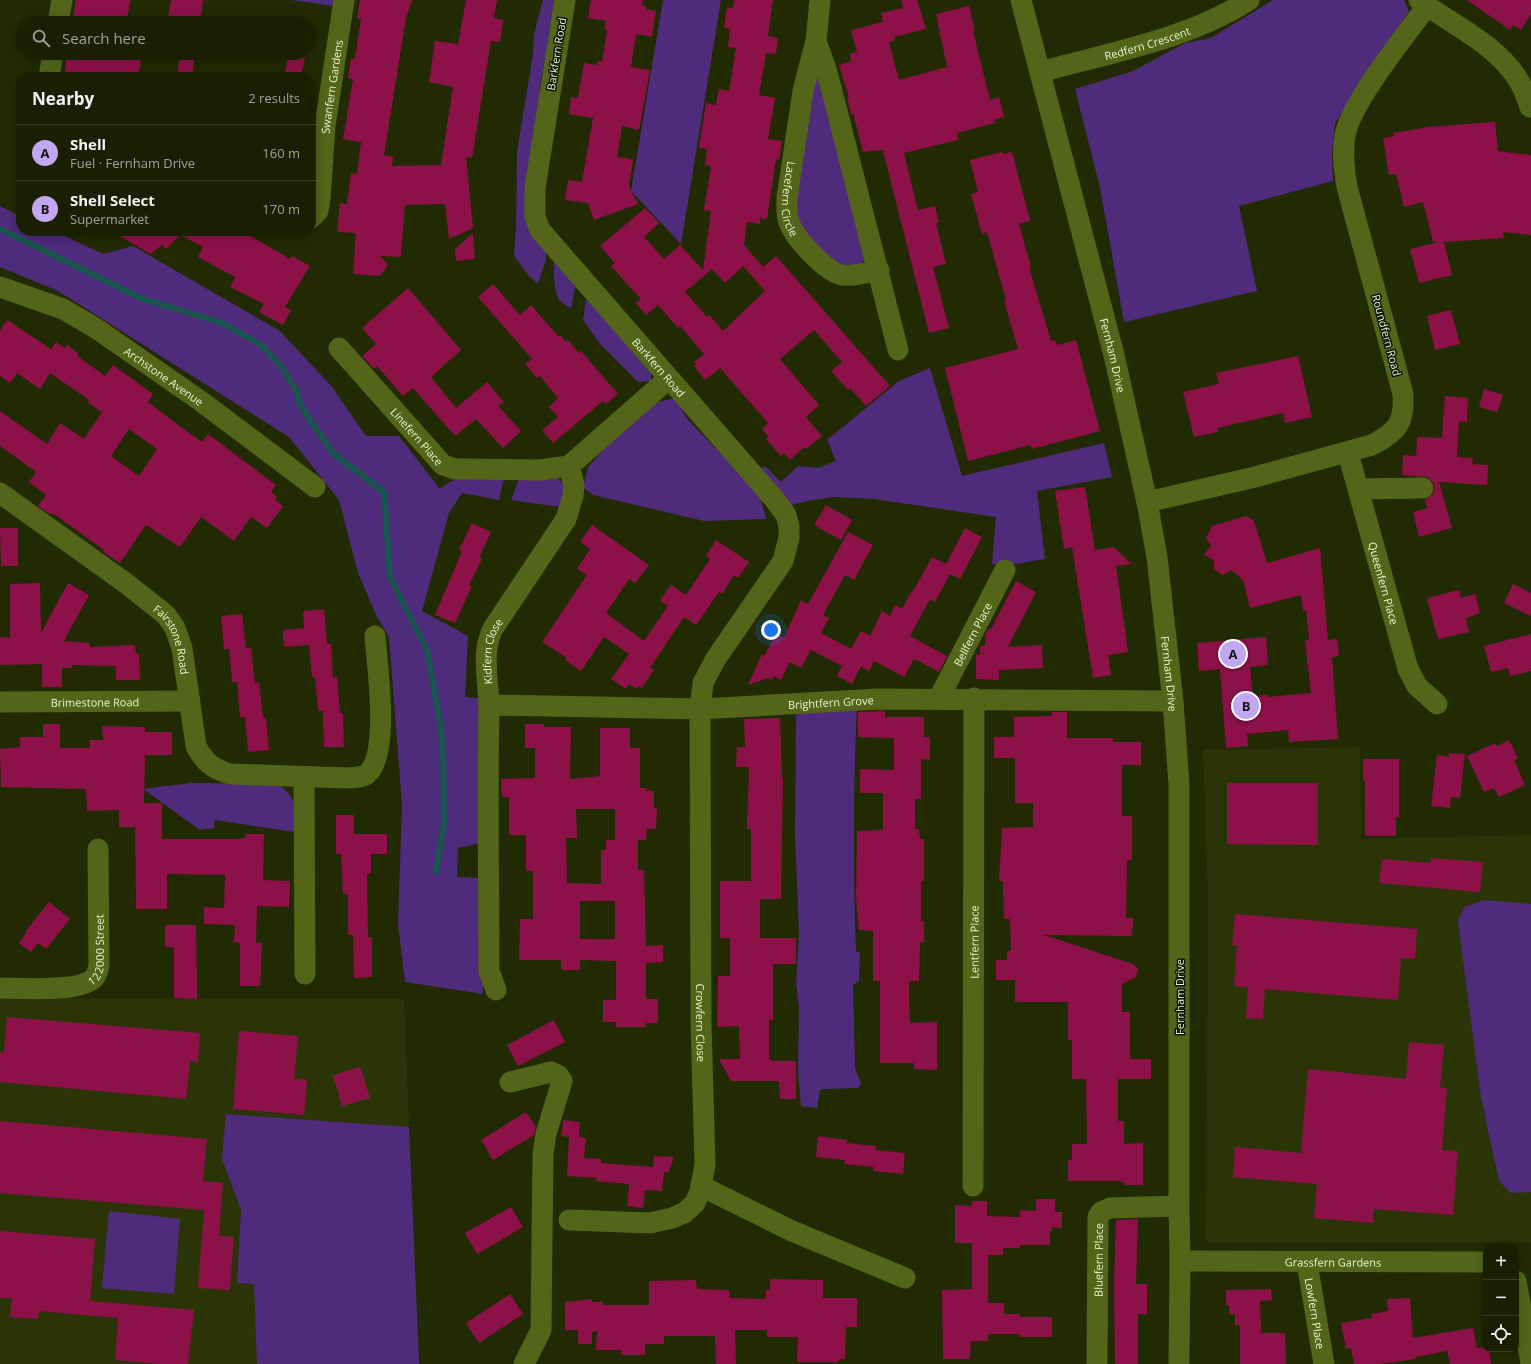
<!DOCTYPE html>
<meta charset="utf-8">
<style>
:root{--surface:#192002;--page:#22280c;--text:#f1f3f6;--muted:#9fa399;--line:#373e24;--accent:#c3a7f2}
body{margin:0;font-family:"Open Sans",sans-serif;background:var(--page);color:var(--text)}
.controls{position:absolute;right:12px;bottom:12px;display:grid;overflow:hidden;border-radius:8px;box-shadow:0 2px 10px #0003}
.controls button{width:36px;height:36px;display:grid;place-items:center;padding:0;border:0;border-bottom:1px solid var(--line);background:var(--surface);color:var(--text);font:20px sans-serif}
.you{position:absolute;left:771px;top:630px;width:14px;height:14px;margin:-10px;border:3px solid #fff;border-radius:50%;background:#1a73e8;box-shadow:0 0 0 6px #1a73e833}
.badge{display:grid;place-items:center;width:26px;height:26px;border-radius:50%;background:var(--accent);color:#111;font-size:13px;font-weight:700}
.pin{position:absolute;translate:-50% -50%;border:2px solid #fff;box-shadow:0 1px 4px #0006}
.list{margin:0;padding:0;list-style:none}
h2{display:flex;justify-content:space-between;align-items:center;height:52px;margin:0;padding:0 16px;font-size:17px}
h2 small{font-size:13px;font-weight:400;color:var(--muted)}
.list li{display:grid;grid-template-columns:26px 1fr auto;gap:12px;align-items:center;box-sizing:border-box;height:56px;padding:0 16px;border-top:1px solid var(--line)}
.list b{display:block;font-size:15px;white-space:nowrap}
.list p{margin:0;font-size:13px;white-space:nowrap;color:var(--muted)}
.list em{font-size:13px;font-style:normal;color:var(--muted)}
.icon{flex:none;width:22px;height:22px;fill:none;stroke:currentColor;stroke-width:2;stroke-linecap:round;stroke-linejoin:round}
.map{position:relative;flex:none;width:1531px;height:1364px;overflow:hidden}
.search{position:absolute;background:var(--surface);box-shadow:0 2px 10px #0003;left:16px;top:16px;width:300px;height:44px;display:flex;align-items:center;gap:10px;box-sizing:border-box;padding:0 14px;border-radius:22px;color:var(--muted);font-size:15px}
.panel{position:absolute;background:var(--surface);box-shadow:0 2px 10px #0003;left:16px;top:72px;width:300px;height:164px;border-radius:16px}
.map>svg:first-child{display:block}
.built{fill:#2b3407}
.green{fill:#4f2b7b}
.lines{fill:none;stroke-linecap:round;stroke-linejoin:round}
.stream{stroke:#18564d;stroke-width:6}
.building{fill:#8d1149;fill-rule:evenodd}
.minor{stroke:#546418;stroke-width:21}
.labels{text-anchor:middle;dominant-baseline:central;stroke-width:3;stroke-linejoin:round;paint-order:stroke}
.street-label{font-size:11px;fill:#e9f5cf;stroke:#0c1200}
</style>
<div class="map">
<svg width="1531" height="1364" viewBox="0 0 1531 1364">
<rect width="100%" height="100%" fill="#212a02"/>
<g class="built">
<polygon points="1360,747 1361,839 1531,835 1531,1242 1306,1243 1208,1242 1206,1240 1208,899 1203,750"/>
<polygon points="0,998 404,999 419,1364 0,1364"/>
</g>
<g class="green">
<polygon points="291,0 334,0 333,6"/>
<polygon points="543,0 555,0 550,38 541,80 534,152 546,249 546,259 538,284 529,276 514,256 516,228 517,152 533,54 534,34"/>
<polygon points="663,0 721,0 681,244 631,191"/>
<polygon points="1273,0 1404,0 1409,11 1335,123 1332,154 1333,181 1239,206 1257,291 1124,322 1100,188 1075,89 1133,71 1185,43 1211,38"/>
<path d="M820,74l46,183 -6,9c-35,3 -49,-24 -66,-50l19,-140z"/>
<path d="M0,206l21,11v14h33l49,23 30,-8 147,85 52,56 34,49h33l41,53c19,-16 41,-14 65,-15l-6,26 -37,-7 -13,20 -27,98 46,25 -3,61 15,1v145l-22,5 -1,29 23,1 3,116 -78,-12 -7,-58 4,-119 -13,-168 -13,-22 -18,-42 -19,-73 -50,-63 -231,-146 -58,-24z"/>
<path d="M554,259l22,24 -5,25c-3,-2 -8,-4 -11,-7 -6,-7 -7,-33 -6,-42z"/>
<polygon points="586,299 651,368 651,381 638,382 601,345 583,320"/>
<polygon points="930,368 962,476 1104,443 1112,477 1037,491 1045,559 1016,564 992,564 996,517 874,499 834,497 813,500 791,505 757,471 765,466 781,482 798,466 818,468 836,461 827,440 899,381"/>
<polygon points="675,398 688,420 734,467 761,500 766,519 704,521 593,495 583,487 588,467 624,426 656,402"/>
<path d="M521,474c23,0 39,-6 46,20l-7,13 -49,-7z"/>
<path d="M857,706c-4,82 -4,164 -1,246h4l-1,29 -6,4 2,84 6,14 -2,5 -34,1 -5,1 -3,18 -16,-2 -3,-35 1,-63 -3,-24 3,-50 -4,-101 1,-120z"/>
<path d="M191,783l88,1c19,17 18,25 15,48l-79,-12 -1,8 -14,2 -57,-41z"/>
<polygon points="1484,900 1531,904 1531,1192 1511,1193 1499,1181 1481,1098 1458,921 1464,907"/>
<polygon points="226,1114 409,1127 419,1364 257,1364 254,1284 237,1283 241,1210 222,1159"/>
<polygon points="109,1211 180,1219 174,1294 102,1288"/>
</g>
<g class="lines">
<polyline class="stream" points="0,229 143,299 222,323 261,345 281,366 296,390 299,402 310,420 333,453 384,492 390,577 427,650 440,723 443,751 444,823 436,872"/>
</g>
<g class="building">
<polygon points="76,0 130,0 127,22 109,19 108,23 72,23"/>
<polygon points="171,0 203,0 200,23 167,23"/>
<polygon points="360,0 412,0 406,18 384,155 393,157 392,166 441,165 453,87 429,82 435,41 458,44 466,0 497,0 494,18 503,20 500,42 491,41 472,158 466,157 473,228 449,239 445,204 405,205 401,257 380,256 388,265 380,276 353,274 356,233 337,232 340,203 347,204 351,173 357,174 361,142 343,139 353,79 348,78 351,59 355,59 361,19 357,18"/>
<polygon points="591,0 643,0 642,6 646,6 646,9 656,11 652,37 636,34 631,67 650,70 639,130 622,126 617,157 633,159 629,187 638,204 594,220 588,203 565,200 568,180 582,182 593,118 569,114 571,97 578,98 584,63 597,65 598,61 602,62 607,30 604,29 606,21 588,18"/>
<path d="M734,0h39l-5,36 10,2 -2,16 -10,-1 -7,42 16,3 -7,41 14,2 -3,19 -3,-1 -9,60 -7,-1v6l-13,-2 -3,23 19,22 13,-11 114,130 -24,20 -16,-18 -2,2 -17,-19 11,-9 -28,-32 -34,29 39,46 -13,12 16,19 -16,13 -2,-2 -14,13 -6,-7 -3,3 -15,-17 3,-2 -7,-8 6,-6 -48,-55 -15,12 -11,-14 2,-2 -2,-2 10,-8 -24,-28 -2,2 -20,-23 -12,10 -10,-12 5,-4 -30,-33 4,-3 -15,-17 45,-38 14,15 -15,14 20,22 16,-14 23,25 8,-59 -7,-1 7,-44 -6,-1 2,-16 -8,-1 7,-45 10,2 3,-16 10,2 7,-43 -8,-1 2,-18 -6,-1 3,-21 6,1zM743,266l22,25 -42,40 -14,-16 -2,2 -22,-25 27,-23 13,14z"/>
<polygon points="901,0 917,0 926,29 894,37 895,40 889,42 899,80 947,67 936,14 969,6 975,31 973,31 990,100 999,97 1004,117 994,120 995,123 957,133 958,140 904,153 918,210 935,206 939,223 936,223 946,264 933,267 949,328 929,333 883,150 863,152 853,113 851,114 847,98 849,97 839,65 852,61 849,54 857,52 851,30 883,22 881,13 903,8"/>
<polygon points="1467,0 1531,0 1531,14 1521,30 1513,25 1510,30"/>
<polygon points="67,53 142,53 138,77 64,77"/>
<polygon points="180,53 195,53 192,77 177,77"/>
<polygon points="289,53 306,53 301,77 284,77"/>
<polygon points="1495,122 1498,151 1531,155 1531,235 1503,232 1504,238 1444,242 1452,275 1419,283 1410,249 1439,242 1433,242 1423,202 1404,207 1396,174 1389,175 1383,138 1394,136 1393,133 1428,127"/>
<polygon points="1002,152 1003,154 1012,152 1017,171 1030,221 1019,224 1031,267 1029,267 1051,341 1055,340 1057,345 1076,340 1100,431 1032,449 1031,445 968,461 945,368 1018,349 1004,301 1006,300 987,232 982,234 971,194 978,192 970,160"/>
<polygon points="112,231 242,231 290,259 292,256 310,266 285,307 291,310 283,325 259,312 264,304 230,287 235,277 198,257 203,247 180,235 166,249 162,245 150,254"/>
<polygon points="473,233 475,259 456,261 455,249"/>
<polygon points="493,284 520,315 531,305 558,336 560,335 566,342 568,340 579,353 581,351 618,394 606,404 603,401 553,443 542,430 558,417 549,407 558,398 540,376 537,378 525,364 532,359 478,297"/>
<polygon points="408,288 461,350 431,377 456,408 487,382 504,402 498,406 521,431 503,448 476,419 455,436 413,388 403,396 377,366 374,369 362,356 376,344 362,328"/>
<polygon points="1451,310 1460,344 1435,350 1427,316"/>
<path d="M7,320l44,29 5,-7 9,6 2,-3 12,9 -2,2 28,20 8,-11 40,29 -5,8 33,25 21,15 6,-8 68,51 -5,7 6,5 -2,3 8,6 -16,22 -16,-11 -17,24 -33,-24 -21,30 -34,-22 -26,38 -17,-11 1,-2 -50,-36h-4l-12,-8 8,-11 -17,-13 7,-10 -36,-26v-35l47,33 13,-21 24,16 18,-27 -15,-10 2,-2 -39,-27 -10,16 -23,-16 -7,10 -10,-7v-45zM129,429l28,20 -18,27 -28,-20z"/>
<polygon points="1298,356 1312,417 1285,423 1283,413 1217,428 1218,432 1194,437 1183,392 1219,384 1216,373"/>
<polygon points="1484,389 1503,395 1497,412 1479,407"/>
<polygon points="1445,396 1468,398 1467,422 1459,421 1457,457 1473,458 1472,464 1488,465 1487,485 1439,482 1452,528 1419,537 1413,512 1427,508 1425,500 1433,494 1435,487 1433,482 1428,477 1402,475 1403,455 1416,456 1417,437 1442,438"/>
<polygon points="1085,487 1095,550 1114,547 1131,564 1116,566 1128,652 1108,655 1111,675 1093,678 1072,547 1064,549 1055,491"/>
<polygon points="826,505 852,520 841,540 814,525"/>
<polygon points="1246,516 1254,521 1267,563 1320,548 1328,640 1337,639 1339,656 1332,657 1338,739 1289,742 1288,730 1247,734 1248,746 1226,748 1220,669 1199,671 1197,643 1266,637 1268,665 1250,667 1253,696 1268,695 1268,697 1311,693 1305,640 1309,640 1306,610 1303,611 1301,595 1250,608 1243,580 1231,570 1223,575 1214,569 1214,560 1204,555 1211,545 1206,538 1212,526"/>
<polygon points="472,523 491,532 479,558 482,559 469,585 472,586 455,623 435,615 462,551 459,550"/>
<polygon points="592,525 649,565 635,583 629,579 606,613 644,641 668,606 660,600 671,585 686,595 710,559 706,556 716,540 749,562 738,578 734,575 722,594 719,592 696,625 684,617 650,668 654,670 642,688 639,686 637,689 629,684 626,689 611,679 629,654 604,637 581,671 565,660 567,658 542,642 587,575 577,569 590,549 580,542"/>
<polygon points="0,528 18,528 18,566 1,566"/>
<polygon points="965,528 982,537 960,579 950,574 935,602 930,599 910,636 947,656 939,672 914,659 904,677 874,661 869,671 861,666 852,684 837,676 842,666 811,650 801,668 790,662 781,680 774,676 772,680 768,678 748,685 762,654 764,656 776,634 784,638 801,600 808,604 848,532 873,545 854,580 845,575 823,615 829,618 821,633 851,649 861,631 870,636 882,611 890,616 895,605 902,609 912,590 913,591 932,557 946,564"/>
<polygon points="1016,581 1036,592 1008,647 1042,645 1043,668 999,670 999,680 976,679 976,655 980,655 980,646 985,646 985,635 988,629 991,629"/>
<polygon points="40,583 41,633 68,583 89,595 64,641 90,643 90,647 135,645 136,654 139,654 140,680 116,680 116,666 72,665 72,668 62,668 62,687 42,687 42,664 0,665 0,637 10,638 10,584"/>
<polygon points="1513,584 1531,593 1531,616 1504,603"/>
<polygon points="1459,590 1461,598 1475,594 1480,613 1466,618 1469,632 1438,639 1427,598"/>
<polygon points="324,609 327,644 331,644 333,678 337,677 340,713 343,713 344,747 324,747 323,711 318,711 315,677 312,677 309,645 284,647 283,630 304,628 303,611"/>
<polygon points="242,614 246,648 251,648 255,683 259,683 263,718 266,718 269,750 248,752 245,717 240,717 237,682 232,682 229,649 224,649 221,616"/>
<polygon points="1531,634 1531,671 1510,676 1508,668 1491,672 1484,646"/>
<polygon points="885,711 885,717 924,717 924,737 930,737 930,760 921,759 921,799 915,799 915,829 919,829 920,839 924,839 924,881 921,881 921,921 924,921 924,942 920,942 919,981 909,981 909,1002 910,1023 937,1022 937,1070 914,1069 914,1063 880,1063 880,981 873,981 873,931 859,930 856,898 857,831 883,830 883,793 860,793 860,769 894,770 894,738 858,737 858,712"/>
<polygon points="1052,712 1067,712 1067,738 1113,738 1113,742 1141,742 1141,765 1122,765 1122,816 1132,816 1132,860 1127,860 1126,918 1133,918 1132,936 1044,935 1133,964 1138,969 1136,977 1122,984 1122,1012 1130,1012 1130,1059 1151,1059 1151,1079 1118,1079 1118,1121 1124,1121 1124,1144 1143,1143 1143,1185 1125,1185 1125,1183 1118,1181 1068,1181 1068,1160 1072,1160 1072,1144 1087,1144 1086,1079 1072,1079 1072,1040 1068,1040 1068,1002 1015,1002 1015,980 996,980 996,960 1007,960 1007,951 1011,951 1010,919 1004,919 1003,881 999,881 1002,828 1033,827 1033,803 1015,803 1015,758 994,758 994,737 1014,737 1014,717 1052,716"/>
<polygon points="780,718 782,778 783,778 781,899 760,899 760,938 796,938 796,964 773,964 773,1020 769,1019 769,1059 771,1059 771,1061 796,1061 796,1099 780,1099 779,1081 731,1081 719,1059 740,1059 739,1026 717,1027 718,976 730,976 730,938 720,938 720,881 751,881 751,829 747,829 749,767 736,767 737,747 745,747 744,719"/>
<polygon points="43,724 60,724 60,748 90,748 90,740 103,740 102,726 145,727 145,732 172,732 172,755 145,755 144,803 162,803 162,839 236,839 245,838 245,834 264,834 263,880 290,881 289,907 257,906 256,943 262,943 260,986 240,986 240,943 234,942 235,925 204,924 204,907 224,908 225,875 167,874 167,909 136,909 135,827 119,827 119,810 87,811 86,789 1,787 0,749 20,747 20,737 43,737"/>
<path d="M525,724h19v3h27l-1,52 30,-3v-48h30v20h10v40h6l1,3h7v17h3l-1,21h-9l-1,11h-8v30h6l2,76 17,-1v17l-17,1v36h12v24h-12v4h-30v-5h-13v-22h13v-39l-36,-1v10h-19v-10h-42l1,-41h13v-48h-7v-36h-17v-38h-7l-1,-18 34,-1v-30h-10zM576,809h39v31h-9v10h-5v34l-34,-1 -1,-45h11zM580,901h35v38h-35z"/>
<polygon points="1509,740 1518,758 1514,760 1525,785 1499,797 1494,788 1484,792 1467,756 1495,743 1497,746"/>
<polygon points="1449,753 1465,754 1460,798 1451,797 1450,808 1431,806 1437,755 1449,757"/>
<polygon points="1363,759 1399,759 1399,817 1396,817 1396,836 1365,836 1365,781 1363,781"/>
<polygon points="1227,783 1318,783 1318,845 1227,844"/>
<polygon points="336,815 354,815 354,834 387,834 387,854 371,854 371,873 367,874 368,937 372,937 372,977 354,978 353,935 348,935 348,894 343,894 341,854 336,854"/>
<polygon points="1431,858 1483,862 1480,892 1379,883 1382,859 1430,863"/>
<polygon points="49,902 70,919 46,949 38,943 31,952 19,943 26,933 25,932"/>
<polygon points="1235,914 1417,929 1415,959 1401,958 1398,1000 1265,989 1263,1019 1246,1018 1248,987 1234,986 1237,945 1232,945"/>
<polygon points="165,925 196,925 197,999 174,998 174,947 165,947"/>
<polygon points="7,1017 200,1033 198,1062 190,1061 186,1099 0,1082 0,1052 4,1053"/>
<polygon points="554,1020 565,1042 518,1066 507,1045"/>
<polygon points="239,1031 298,1036 294,1079 307,1080 304,1115 233,1109"/>
<polygon points="1409,1042 1444,1045 1440,1087 1447,1088 1442,1150 1458,1151 1453,1215 1374,1209 1373,1223 1314,1218 1317,1184 1233,1177 1235,1147 1301,1153 1308,1069 1406,1079"/>
<polygon points="360,1067 370,1098 342,1106 333,1075"/>
<polygon points="526,1112 536,1127 534,1135 493,1160 481,1140"/>
<polygon points="563,1120 580,1122 579,1137 586,1138 584,1158 601,1159 601,1163 653,1167 654,1156 674,1157 669,1172 664,1172 662,1191 645,1190 643,1208 627,1206 629,1184 596,1181 597,1178 567,1176 569,1137 561,1136"/>
<polygon points="0,1121 207,1139 203,1181 223,1183 219,1236 234,1237 230,1290 198,1288 204,1210 0,1193"/>
<polygon points="818,1136 847,1140 846,1143 876,1146 875,1150 905,1153 903,1174 873,1171 874,1167 844,1164 845,1160 816,1157"/>
<polygon points="1036,1199 1055,1199 1055,1212 1062,1212 1062,1228 1052,1227 1052,1231 1050,1231 1050,1245 1020,1245 1020,1248 1003,1248 1003,1255 988,1255 988,1303 1004,1303 1004,1314 1020,1314 1020,1317 1052,1317 1052,1337 1020,1337 1020,1334 988,1334 988,1341 971,1341 970,1359 943,1359 942,1290 972,1289 972,1243 955,1243 955,1205 972,1206 972,1201 987,1201 987,1216 1020,1217 1020,1210 1036,1211"/>
<polygon points="511,1207 523,1227 477,1254 465,1233"/>
<polygon points="1138,1219 1136,1284 1147,1284 1147,1314 1138,1314 1138,1364 1115,1364 1114,1284 1116,1220"/>
<polygon points="0,1231 95,1239 90,1301 194,1310 188,1364 160,1364 115,1360 118,1318 39,1311 38,1319 10,1317 12,1298 0,1298"/>
<polygon points="770,1279 823,1280 823,1298 857,1298 857,1327 846,1327 845,1359 839,1359 839,1362 797,1362 798,1337 767,1337 767,1330 735,1330 736,1364 716,1364 715,1336 664,1336 664,1344 645,1344 645,1355 621,1355 621,1350 596,1350 597,1331 592,1332 592,1344 578,1344 578,1330 565,1330 565,1302 592,1299 592,1302 603,1302 603,1305 649,1305 649,1281 696,1280 697,1289 729,1290 729,1298 766,1299 766,1290 770,1290"/>
<polygon points="1271,1289 1272,1300 1260,1301 1261,1333 1285,1333 1286,1364 1240,1364 1240,1325 1235,1325 1235,1314 1229,1314 1229,1305 1226,1305 1226,1290"/>
<polygon points="510,1294 523,1314 479,1343 466,1323"/>
<polygon points="1410,1298 1413,1338 1473,1328 1477,1348 1486,1347 1486,1349 1489,1349 1491,1364 1450,1364 1447,1351 1416,1357 1416,1359 1379,1364 1354,1364 1351,1348 1346,1349 1341,1323 1372,1318 1371,1314 1388,1311 1387,1299"/>
</g>
<g class="lines">
<g class="minor">
<path id="s1" d="M565,0l-30,188v29l5,13 235,270 11,15 3,11v12l-6,23 -68,99 -12,23 -3,26 1,313 4,143 -5,26 -5,12 -11,10 -12,5 -22,5 -81,-3"/>
<polyline points="820,0 816,41 827,72 898,350"/>
<path id="s2" d="M1021,0l93,355 33,147 10,55 16,144 6,83v422l1,55 -1,103"/>
<path d="M1419,0c33,25 78,44 100,81 5,8 8,18 11,26"/>
<polyline points="58,23 62,0"/>
<path id="s3" d="M816,41l-13,50 -16,107c0,8 -1,16 2,24 5,16 37,50 53,53 12,2 26,-3 37,-5"/>
<path id="s4" d="M1040,72c69,-19 149,-33 209,-72"/>
<polyline points="49,77 53,53"/>
<path id="s5" d="M311,218l7,-7 2,-12 5,-73 19,-126"/>
<path id="s6" d="M0,287l63,22 34,20 105,73 113,85"/>
<path id="s7" d="M339,348l104,117 12,4h9l76,1 29,-4"/>
<path id="s8" d="M1348,453l60,216 9,17 20,18"/>
<polyline points="1358,489 1423,488"/>
<path id="s9" d="M0,493l127,91 39,31 9,13 7,20 14,98c8,16 17,23 34,28l118,4c7,-1 15,0 20,-5 22,-21 9,-108 7,-137"/>
<path d="M1147,502l108,-25 117,-32c25,-13 33,-22 31,-51l-56,-207c-3,-18 -5,-34 -2,-52 7,-34 60,-99 82,-129"/>
<path id="s10" d="M939,698l66,-128"/>
<path id="s11" d="M0,702l190,-1"/>
<path id="s12" d="M489,705l211,4 178,-10 295,2"/>
<polyline points="304,777 305,974"/>
<path id="s13" d="M0,988c21,0 79,5 94,-10 3,-3 4,-8 5,-12l-1,-117"/>
<path id="s14" d="M496,990l-7,-19c0,-87 -2,-176 0,-263 0,-27 -9,-57 5,-81l72,-108 7,-23 1,-11 -5,-19 99,-87"/>
<polyline points="510,1082 551,1072 559,1076 562,1081 546,1134 543,1154 541,1330 524,1364"/>
<polyline points="701,1186 792,1231 905,1278"/>
<path id="s15" d="M973,1186l1,-488"/>
<path id="s16" d="M1180,1261l306,1"/>
<path id="s17" d="M1307,1263l17,101"/>
<polyline points="1516,1281 1531,1363"/>
<path id="s18" d="M1097,1364l1,-147 3,-5 9,-4 69,-2"/>
</g>
</g>
<g class="labels">
<g class="street-label">
<text stroke="none"><textPath href="#s4" startOffset="111">Redfern Crescent</textPath></text>
<text transform="translate(556 54) rotate(-81)">Barkfern Road</text>
<text stroke="none"><textPath href="#s5" startOffset="135">Swanfern Gardens</textPath></text>
<text stroke="none"><textPath href="#s3" startOffset="161">Lacefern Circle</textPath></text>
<text transform="translate(1387 335) rotate(75)">Roundfern Road</text>
<text stroke="none"><textPath href="#s2" startOffset="367">Fernham Drive</textPath></text>
<text stroke="none"><textPath href="#s1" startOffset="415">Barkfern Road</textPath></text>
<text stroke="none"><textPath href="#s6" startOffset="188">Archstone Avenue</textPath></text>
<text stroke="none"><textPath href="#s7" startOffset="118">Linefern Place</textPath></text>
<text stroke="none"><textPath href="#s8" startOffset="135">Queenfern Place</textPath></text>
<text stroke="none"><textPath href="#s10" startOffset="72">Bellfern Place</textPath></text>
<text stroke="none"><textPath href="#s9" startOffset="231">Fairstone Road</textPath></text>
<text stroke="none"><textPath href="#s14" startOffset="341">Kidfern Close</textPath></text>
<text stroke="none"><textPath href="#s2" startOffset="691">Fernham Drive</textPath></text>
<text stroke="none"><textPath href="#s11" startOffset="95">Brimestone Road</textPath></text>
<text stroke="none"><textPath href="#s12" startOffset="342">Brightfern Grove</textPath></text>
<text stroke="none"><textPath href="#s15" startOffset="244">Lentfern Place</textPath></text>
<text stroke="none"><textPath href="#s13" startOffset="125">122000 Street</textPath></text>
<text transform="translate(1179 997) rotate(-90)">Fernham Drive</text>
<text stroke="none"><textPath href="#s1" startOffset="1143">Crowfern Close</textPath></text>
<text stroke="none"><textPath href="#s18" startOffset="104">Bluefern Place</textPath></text>
<text stroke="none"><textPath href="#s16" startOffset="153">Grassfern Gardens</textPath></text>
<text stroke="none"><textPath href="#s17" startOffset="51">Lowfern Place</textPath></text>
</g>
</g>
</svg>
<div class="controls">
<button>+</button>
<button>−</button>
<button><svg class="icon" aria-label="locate" viewBox="0 0 24 24"><circle cx="12" cy="12" r="6"/><path d="M12 2v4M12 18v4M2 12h4M18 12h4"/></svg></button>
</div>
<div class="you"></div>
<div class="pin badge" style="left:1233px;top:654px">A</div>
<div class="pin badge" style="left:1246px;top:706px">B</div>
<div class="search"><svg class="icon" aria-label="search" viewBox="0 0 24 24"><circle cx="10" cy="10" r="6"/><path d="M15 15l6 6"/></svg>Search here</div>
<section class="panel">
<h2>Nearby<small>2 results</small></h2>
<ul class="list">
<li><span class="badge">A</span><div><b>Shell</b><p>Fuel · Fernham Drive</p></div><em>160 m</em></li>
<li><span class="badge">B</span><div><b>Shell Select</b><p>Supermarket</p></div><em>170 m</em></li>
</ul>
</section>
</div>
